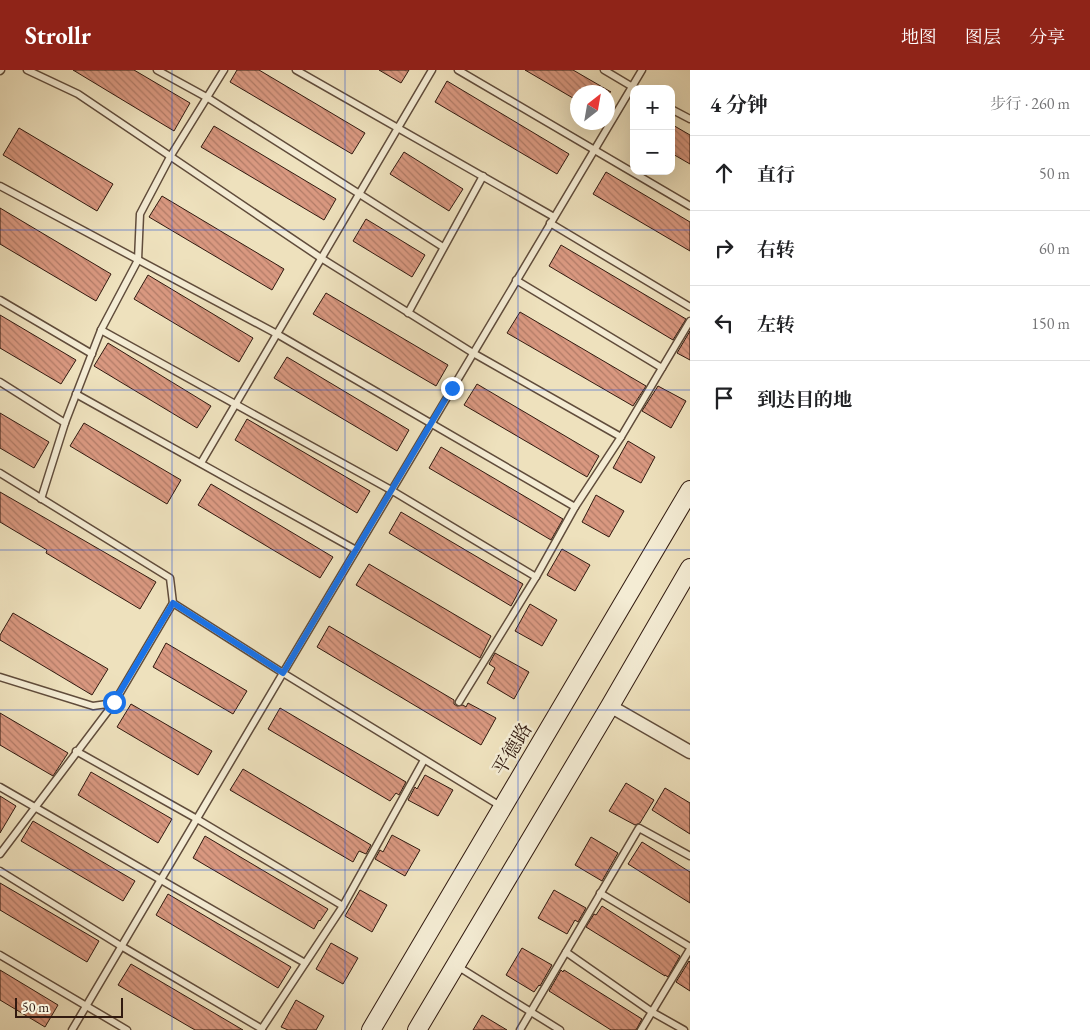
<!DOCTYPE html>
<html lang="zh">
<meta charset="utf-8">
<style>
:root{--surface:#fff;--page:#f2f2f2;--text:#202124;--muted:#757577;--line:#e0e0e0;--accent:#8f2418}
body{margin:0;font-family:"EB Garamond","Noto Serif SC",serif;background:var(--page);color:var(--text)}
.controls{position:absolute;right:15px;top:15px;display:grid;overflow:hidden;border-radius:10px;box-shadow:0 5px 20px #0002}
.controls button{width:45px;height:45px;display:grid;place-items:center;padding:0;border:0;border-bottom:1px solid var(--line);background:var(--surface);color:var(--text);font:25px sans-serif}
.compass{position:absolute;left:570px;top:15px;width:45px;height:45px;border-radius:50%;background:var(--surface);box-shadow:0 5px 20px #0002;rotate:31deg}
.scale{position:absolute;left:15px;bottom:12px;width:108px;box-sizing:border-box;padding-left:5px;border:2px solid #311a10;border-top:0;font-size:14px;line-height:18px;white-space:nowrap;color:#311a10;-webkit-text-stroke:4px #f4ecd4;paint-order:stroke}
.stop{position:absolute;width:15px;height:15px;margin:-11px;border:4px solid #1a73e8;border-radius:50%;background:#fff}
.stop.end{background:#1a73e8;border-color:#fff;box-shadow:0 1px 5px #0008}
.list{margin:0;padding:0;list-style:none}
h2{display:flex;justify-content:space-between;align-items:center;height:65px;margin:0;padding:0 20px;font-size:21px}
h2 small{font-size:16px;font-weight:400;color:var(--muted)}
.list li{display:grid;grid-template-columns:32px 1fr auto;gap:15px;align-items:center;box-sizing:border-box;height:75px;padding:0 20px;border-top:1px solid var(--line)}
.list b{display:block;font-size:19px;white-space:nowrap}
.list em{font-size:16px;font-style:normal;color:var(--muted)}
.icon{flex:none;width:28px;height:28px;fill:none;stroke:currentColor;stroke-width:2;stroke-linecap:round;stroke-linejoin:round}
.map{position:relative;flex:none;width:690px;height:960px;overflow:hidden}
header{display:flex;align-items:center;gap:30px;box-sizing:border-box;height:70px;padding:0 25px;background:var(--accent);color:#fff}
header strong{font-size:24px}
nav{display:flex;gap:28px;margin-inline-start:auto;font-size:18px}
main{display:flex}
aside{flex:1;background:var(--surface)}
.map>svg:first-child{display:block}
.building{fill:url(#building-back-hatch);stroke:#311a10}
.lines{fill:none;stroke-linecap:round;stroke-linejoin:round}
.service-casing{stroke:#604c3b;stroke-width:9}
.minor-casing{stroke:#604c3b;stroke-width:15}
.secondary-casing{stroke:#311a10;stroke-width:20}
.service{stroke:#f4ecd4;stroke-width:6}
.minor{stroke:#f4ecd4;stroke-width:12}
.secondary{stroke:#f4ecd4;stroke-width:18}
.route{stroke:#1a73e8;stroke-width:6}
.grid{fill:none;stroke:#1d4ed8;stroke-width:1;stroke-opacity:0.55}
.labels{text-anchor:middle;dominant-baseline:central;stroke-width:5;stroke-linejoin:round;paint-order:stroke}
.street-label{font-size:19px;fill:#311a10;stroke:#f4ecd4}
</style>
<header>
<strong>Strollr</strong>
<nav><a>地图</a><a>图层</a><a>分享</a></nav>
</header>
<main>
<div class="map">
<svg width="690" height="960" viewBox="0 0 690 960">
<defs>
<pattern id="building-back-hatch" width="6" height="6" patternUnits="userSpaceOnUse" patternTransform="scale(1.25)"><rect width="6" height="6" fill="#d99880"/><path d="M-1 5l2 2M0 0l6 6M5-1l2 2" fill="none" stroke="#b17b67"/></pattern>
</defs>
<rect width="100%" height="100%" fill="#eee1bd"/>
<filter id="stains"><feTurbulence type="fractalNoise" baseFrequency=".004" numOctaves="4"/><feColorMatrix values="0 0 0 0 .2 0 0 0 0 .09 0 0 0 0 .02 0 0 0 .5 -.17"/></filter>
<radialGradient id="worn" r=".72"><stop offset=".6" stop-color="#630" stop-opacity="0"/><stop offset="1" stop-color="#630" stop-opacity=".3"/></radialGradient>
<g class="building">
<polygon points="73,0 134,0 190,33 174,61"/>
<polygon points="237,0 259,0 365,63 352,84 230,12"/>
<polygon points="379,0 409,0 401,13"/>
<polygon points="525,0 573,0 611,22 578,22 578,31"/>
<polygon points="447,11 569,84 557,104 435,32"/>
<polygon points="671,54 690,65 690,94 671,83"/>
<polygon points="214,56 336,129 324,150 201,77"/>
<polygon points="19,58 113,114 97,141 3,85"/>
<polygon points="404,82 463,119 449,141 390,104"/>
<polygon points="606,102 690,152 690,181 593,124"/>
<polygon points="162,126 284,199 272,220 149,147"/>
<polygon points="0,138 111,204 96,231 0,174"/>
<polygon points="366,149 425,185 412,207 353,171"/>
<polygon points="561,175 686,249 673,270 549,196"/>
<polygon points="148,205 253,268 239,292 134,229"/>
<polygon points="326,223 448,295 436,316 313,244"/>
<polygon points="520,242 646,316 633,336 507,263"/>
<polygon points="0,245 76,290 61,314 0,278"/>
<polygon points="690,261 690,290 677,283"/>
<polygon points="108,273 211,336 197,358 94,296"/>
<polygon points="287,287 409,360 397,381 274,308"/>
<polygon points="477,314 599,386 587,407 464,335"/>
<polygon points="658,316 686,331 671,358 642,341"/>
<polygon points="0,343 49,372 34,398 0,378"/>
<polygon points="247,349 370,421 357,443 235,370"/>
<polygon points="84,353 181,410 167,434 70,376"/>
<polygon points="628,371 655,387 641,413 613,398"/>
<polygon points="441,377 563,449 551,470 429,398"/>
<polygon points="211,414 333,487 320,508 198,435"/>
<polygon points="0,422 156,512 140,539 46,483 47,480 0,452"/>
<polygon points="596,425 624,441 609,467 582,452"/>
<polygon points="401,442 523,514 511,536 389,463"/>
<polygon points="562,479 590,495 575,521 547,505"/>
<polygon points="369,494 491,566 480,588 356,515"/>
<polygon points="530,534 557,550 542,576 515,561"/>
<polygon points="13,543 108,599 92,625 0,570 0,565"/>
<polygon points="329,556 454,630 454,634 457,636 463,635 466,637 468,633 496,648 481,675 317,577"/>
<polygon points="166,573 247,621 233,644 153,597"/>
<polygon points="495,583 529,602 514,629 487,613 495,598 489,594"/>
<polygon points="131,634 212,681 198,705 117,657"/>
<polygon points="280,638 406,712 399,725 396,723 390,731 268,659"/>
<polygon points="0,643 68,683 53,706 0,675"/>
<polygon points="243,699 371,775 366,784 359,781 353,792 230,720"/>
<polygon points="91,702 172,749 158,773 78,725"/>
<polygon points="425,705 453,720 438,746 408,730 415,717 417,719"/>
<polygon points="626,713 654,730 640,753 635,755 609,741"/>
<polygon points="665,718 690,733 690,764 652,740"/>
<polygon points="0,726 16,736 0,763"/>
<polygon points="33,751 135,811 123,831 21,771"/>
<polygon points="392,765 420,780 405,806 375,789 380,780 383,782"/>
<polygon points="205,766 328,839 320,851 319,850 314,859 193,788"/>
<polygon points="591,767 618,783 602,811 575,795"/>
<polygon points="642,772 690,802 690,833 628,794"/>
<polygon points="0,813 99,871 87,892 0,840"/>
<polygon points="360,820 387,835 372,862 345,846"/>
<polygon points="554,820 586,838 578,852 575,850 567,864 538,848"/>
<polygon points="168,824 291,897 278,918 156,845"/>
<polygon points="602,836 680,886 668,907 665,905 665,906 586,857 594,844 596,845"/>
<polygon points="331,873 358,888 343,914 316,899"/>
<polygon points="522,878 552,895 540,916 539,915 534,922 506,905"/>
<polygon points="689,891 690,892 690,921 676,912"/>
<polygon points="131,894 243,960 195,960 118,915"/>
<polygon points="0,900 58,935 45,957 0,930"/>
<polygon points="561,900 563,902 564,900 642,949 636,960 611,960 549,921"/>
<polygon points="296,930 324,946 316,960 288,960 281,957"/>
<polygon points="482,945 507,960 473,960"/>
</g>
<g class="lines">
<g class="service-casing">
<g id="service">
<polyline points="27,0 78,24 321,188 473,283 621,367"/>
<polyline points="157,0 208,28 443,177"/>
<polyline points="296,0 554,147"/>
<polyline points="458,0 690,136"/>
<polyline points="604,0 636,19"/>
<polyline points="0,1 1,0"/>
<polyline points="671,39 690,49"/>
<polyline points="0,116 277,264 575,437"/>
<polyline points="550,153 690,237"/>
<polyline points="516,210 662,298"/>
<polyline points="0,230 92,284"/>
<polyline points="408,243 483,106"/>
<polyline points="101,260 391,420 536,507"/>
<polyline points="0,312 65,353"/>
<polyline points="76,324 356,480"/>
<polyline points="201,393 432,0"/>
<polyline points="0,403 170,508 173,533 283,603 72,960"/>
<polyline points="41,429 65,353 101,260 138,190 140,144 170,87 224,0"/>
<polyline points="0,607 93,636 114,633 173,533"/>
<polyline points="459,632 536,507 575,437 621,367 690,251"/>
<polyline points="76,681 197,749 343,836"/>
<polyline points="0,717 305,893"/>
<polyline points="502,737 283,603 642,0"/>
<polyline points="0,784 114,633"/>
<polyline points="0,801 121,876 262,959"/>
<polyline points="600,823 690,877"/>
<polyline points="566,882 652,942 684,960"/>
<polyline points="0,885 127,960"/>
<polyline points="457,896 560,960"/>
<polyline points="261,960 343,836 424,690"/>
<polyline points="520,960 639,758 690,786"/>
<polyline points="641,960 690,879"/>
</g>
</g>
<g class="minor-casing">
<polyline id="minor" points="610,636 690,682"/>
</g>
<g class="secondary-casing">
<g id="secondary">
<polyline points="371,960 690,420"/>
<polyline points="417,960 610,636 690,498"/>
</g>
</g>
<use href="#service" class="service"/>
<use href="#minor" class="minor"/>
<use href="#secondary" class="secondary"/>
</g>
<g class="lines">
<polyline class="route" points="114,632 173,533 283,603 452,318"/>
</g>
<path class="grid" d="M172,0v960M345,0v960M518,0v960M0,160h690M0,320h690M0,480h690M0,640h690M0,800h690"/>
<g class="labels">
<g class="street-label">
<text transform="translate(512 679) rotate(-59)">平德路</text>
</g>
</g>
<rect width="100%" height="100%" filter="url(#stains)"/>
<rect width="100%" height="100%" fill="url(#worn)"/>
</svg>
<div class="controls">
<button>+</button>
<button>−</button>
</div>
<svg class="compass" viewBox="-18 -18 36 36"><path d="M0-13l5 13h-10z" fill="#e53935"/><path d="M0 13l5-13h-10z" fill="#757577"/></svg>
<div class="scale">50 m</div>
<div class="stop" style="left:114px;top:632px"></div>
<div class="stop end" style="left:452px;top:318px"></div>
</div>
<aside>
<h2>4 分钟<small>步行 · 260 m</small></h2>
<ul class="list">
<li><svg class="icon" aria-label="ahead" viewBox="0 0 24 24"><path d="M12 20V5M6 11l6-6 6 6"/></svg><div><b>直行</b></div><em>50 m</em></li>
<li><svg class="icon" aria-label="right" viewBox="0 0 24 24"><path d="M7 20v-9h11M14 6l5 5-5 5"/></svg><div><b>右转</b></div><em>60 m</em></li>
<li><svg class="icon" aria-label="left" viewBox="0 0 24 24"><path d="M17 20v-9H6M10 6l-5 5 5 5"/></svg><div><b>左转</b></div><em>150 m</em></li>
<li><svg class="icon" aria-label="arrive" viewBox="0 0 24 24"><path d="M6 21V4h12l-3 4 3 4H6"/></svg><div><b>到达目的地</b></div></li>
</ul>
</aside>
</main>
